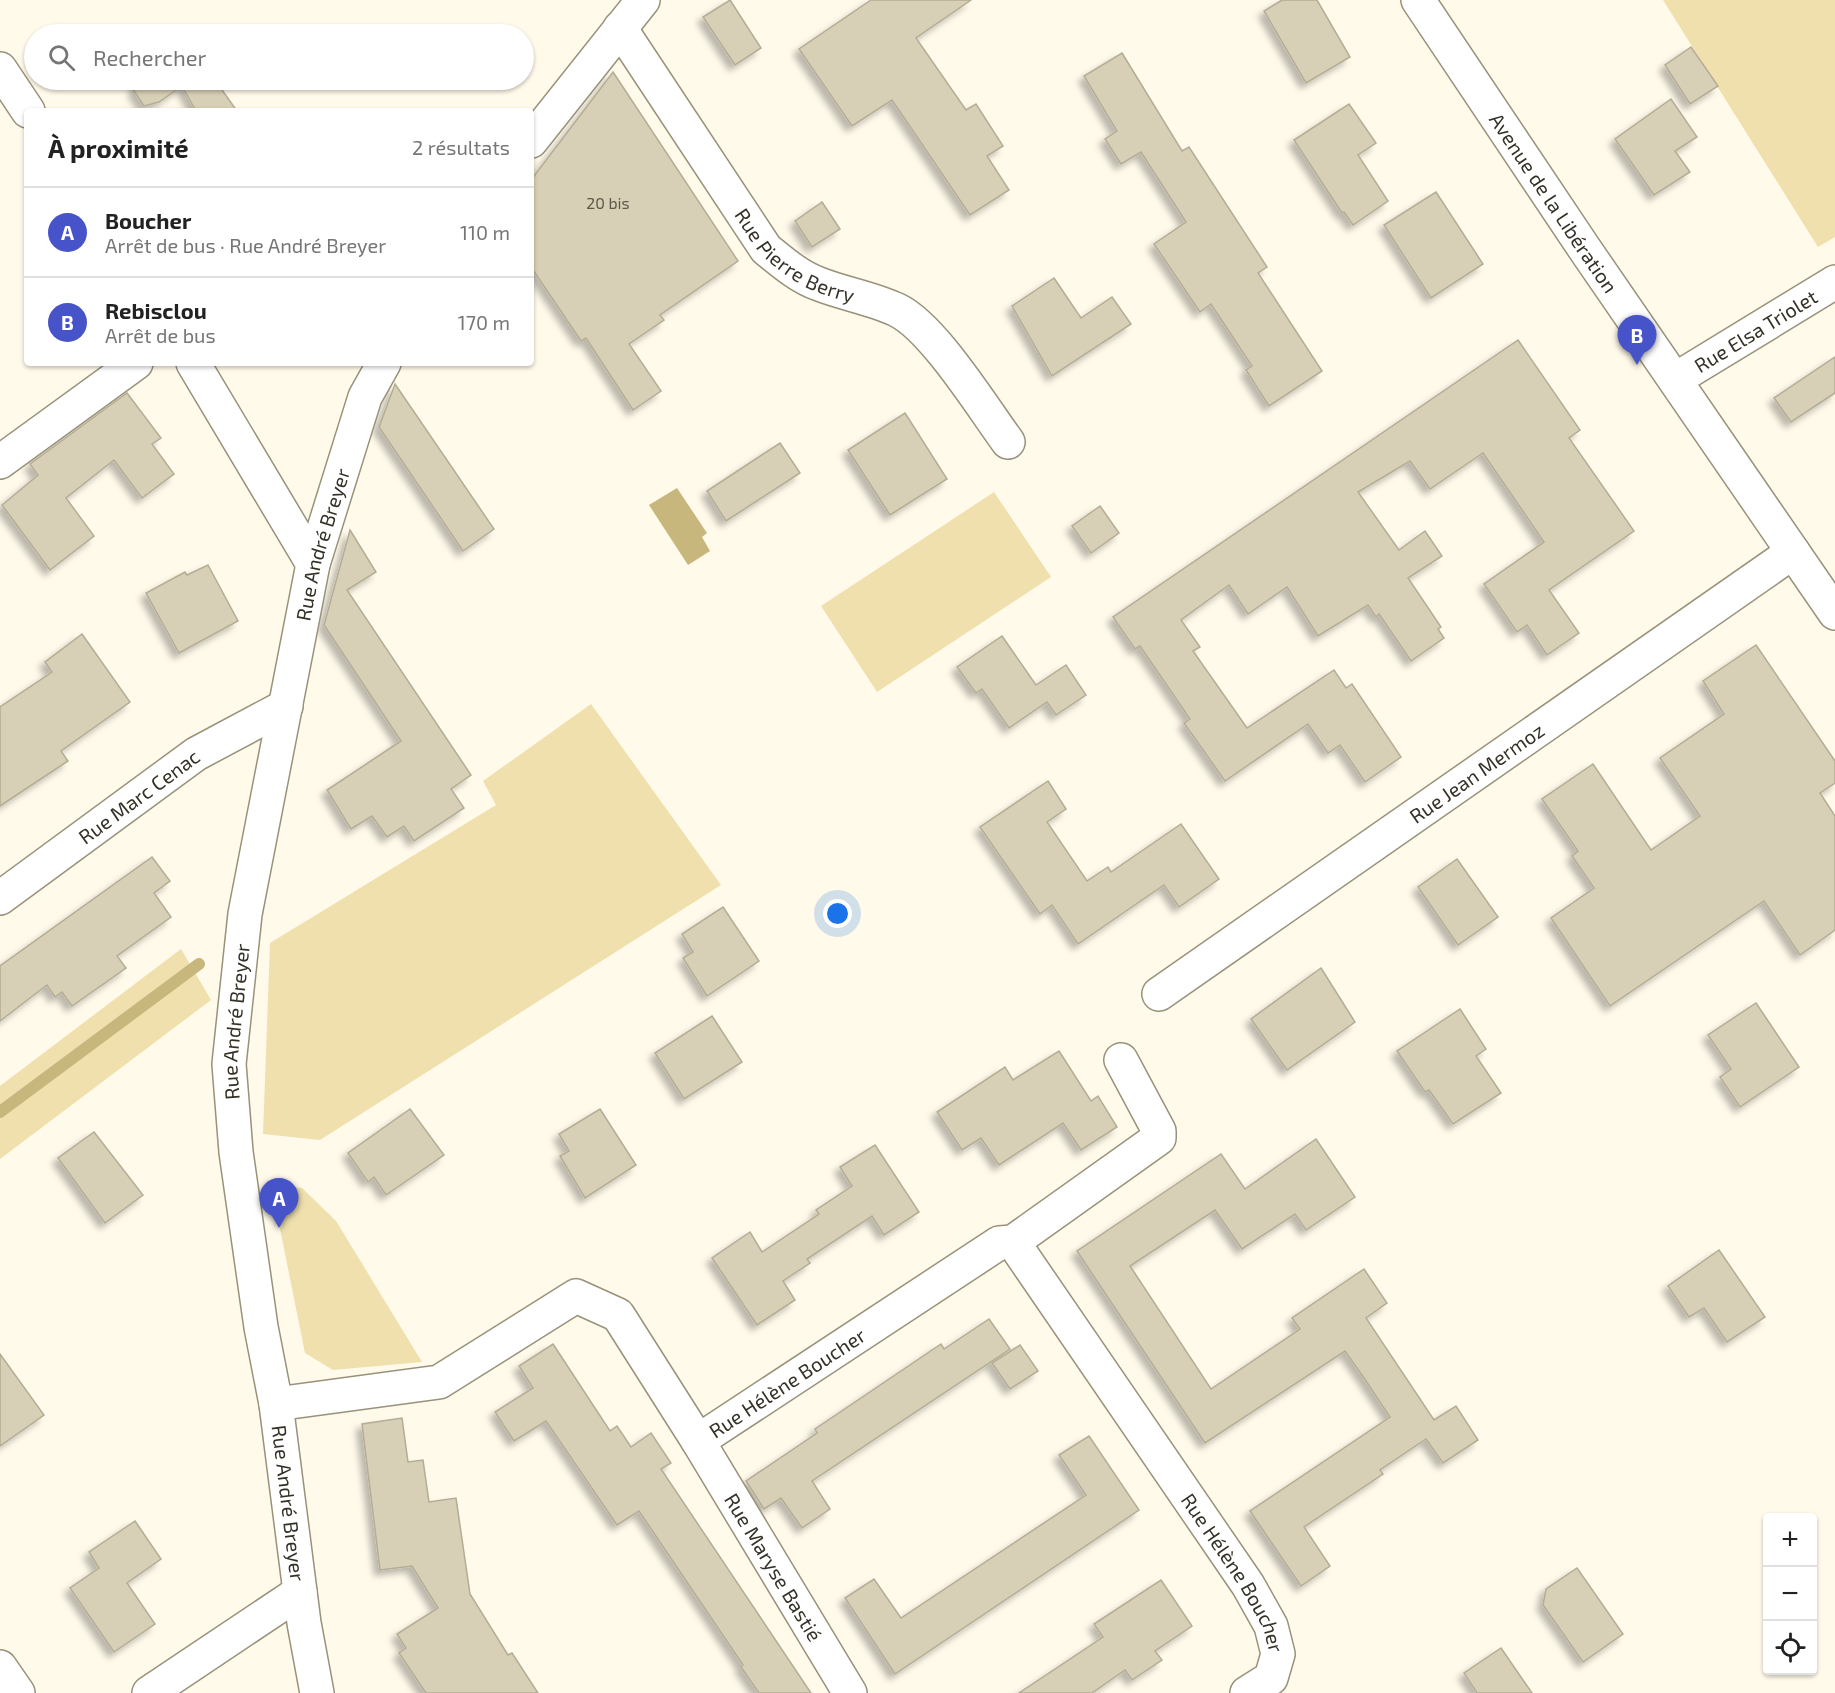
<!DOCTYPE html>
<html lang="fr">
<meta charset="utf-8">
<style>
:root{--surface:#fff;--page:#f2f2f2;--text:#222;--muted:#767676;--line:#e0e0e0;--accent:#4753c8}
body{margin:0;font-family:"Exo 2",sans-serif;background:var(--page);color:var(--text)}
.controls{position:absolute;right:18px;bottom:18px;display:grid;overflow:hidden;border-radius:6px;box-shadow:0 2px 4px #0004}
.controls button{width:54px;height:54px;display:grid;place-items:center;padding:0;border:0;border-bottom:2px solid var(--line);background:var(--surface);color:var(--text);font:30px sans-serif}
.you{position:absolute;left:838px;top:914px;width:21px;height:21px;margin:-15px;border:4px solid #fff;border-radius:50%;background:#1a73e8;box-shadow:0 0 0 9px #1a73e833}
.badge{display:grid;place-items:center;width:39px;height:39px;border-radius:50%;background:var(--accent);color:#fff;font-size:20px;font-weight:700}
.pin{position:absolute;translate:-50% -50px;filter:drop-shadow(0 2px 3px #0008)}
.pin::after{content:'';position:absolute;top:32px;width:21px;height:18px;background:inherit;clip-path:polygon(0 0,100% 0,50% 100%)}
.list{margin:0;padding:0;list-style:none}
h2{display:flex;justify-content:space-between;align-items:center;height:78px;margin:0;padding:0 24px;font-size:26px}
h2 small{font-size:20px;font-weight:400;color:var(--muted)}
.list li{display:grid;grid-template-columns:39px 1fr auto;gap:18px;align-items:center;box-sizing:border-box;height:90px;padding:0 24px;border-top:2px solid var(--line)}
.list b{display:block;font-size:22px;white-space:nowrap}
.list p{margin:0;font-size:20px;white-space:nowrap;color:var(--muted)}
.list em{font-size:20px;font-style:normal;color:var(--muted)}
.icon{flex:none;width:33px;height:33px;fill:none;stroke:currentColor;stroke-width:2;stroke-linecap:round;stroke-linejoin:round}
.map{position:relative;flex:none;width:1835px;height:1693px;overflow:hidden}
.search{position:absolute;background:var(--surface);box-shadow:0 2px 4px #0004;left:24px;top:24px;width:510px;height:66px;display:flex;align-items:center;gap:15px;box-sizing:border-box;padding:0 21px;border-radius:33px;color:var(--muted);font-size:22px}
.panel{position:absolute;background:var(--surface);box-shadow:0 2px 4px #0004;left:24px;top:108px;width:510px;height:258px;border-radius:6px}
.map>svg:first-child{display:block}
.green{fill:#efe0ae}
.water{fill:#c7b77d}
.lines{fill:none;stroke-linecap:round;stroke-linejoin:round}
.stream{stroke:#c7b77d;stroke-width:12}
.building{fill:#d7d0b6;stroke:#b4ac94;stroke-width:1.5;filter:url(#shadow)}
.minor-casing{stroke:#99927a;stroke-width:36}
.tertiary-casing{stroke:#99927a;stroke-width:36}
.minor{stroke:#fff;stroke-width:33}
.tertiary{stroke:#fff;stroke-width:33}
.labels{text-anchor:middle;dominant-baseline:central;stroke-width:5;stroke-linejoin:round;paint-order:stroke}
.number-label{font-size:16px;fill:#5d594b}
.street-label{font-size:20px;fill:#343127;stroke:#fff}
</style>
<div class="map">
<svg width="1835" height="1693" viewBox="0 0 1835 1693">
<defs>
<filter id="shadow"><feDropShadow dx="-5.5" dy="5.5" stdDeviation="3" flood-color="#0004"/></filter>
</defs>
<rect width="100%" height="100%" fill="#fffaea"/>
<g class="green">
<polygon points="1663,0 1835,0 1835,237 1818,247"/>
<polygon points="994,492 1051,577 877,692 821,606"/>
<polygon points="591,704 721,885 320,1140 263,1134 270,943 496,805 483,781"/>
<polygon points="181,949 211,1000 0,1159 0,1086"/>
<polygon points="271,1184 302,1188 336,1221 422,1362 333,1370 305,1353"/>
</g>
<polygon class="water" points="677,488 707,533 702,537 710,551 688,565 649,505"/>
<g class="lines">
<polyline class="stream" points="0,1112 199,964"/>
</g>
<g class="building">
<polygon points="730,0 761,48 735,65 703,17"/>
<polygon points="871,0 971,0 916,38 966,110 976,104 1003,146 987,156 1009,190 970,215 892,100 852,126 799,49"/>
<polygon points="1282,0 1317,0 1350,57 1306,83 1264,11"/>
<polygon points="1691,47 1718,86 1690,104 1665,65"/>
<polygon points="1122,53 1182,151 1189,147 1267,267 1258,273 1322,371 1269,406 1246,370 1252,366 1211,304 1200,312 1154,244 1186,222 1141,152 1121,164 1105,139 1117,131 1084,76"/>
<polygon points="613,72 738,261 660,315 664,320 629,344 661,391 633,410 586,338 581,341 531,267 531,180"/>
<polygon points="138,80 215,80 237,111 196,111 182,86 159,102 144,106 134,91"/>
<polygon points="1671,99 1697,137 1675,151 1690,172 1654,195 1615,139"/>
<polygon points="1349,104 1376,143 1358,155 1388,201 1353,225 1344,212 1342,213 1294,140"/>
<polygon points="1436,192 1483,264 1431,298 1384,225"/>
<polygon points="822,202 840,229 812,247 795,221"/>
<polygon points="1054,278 1081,318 1112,297 1131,324 1052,376 1012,306"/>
<polygon points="1518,340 1580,430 1569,438 1634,531 1549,590 1579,633 1547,655 1527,625 1517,632 1484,584 1544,542 1483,453 1430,489 1410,461 1358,492 1399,550 1425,531 1442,556 1408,578 1441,627 1438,629 1444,638 1411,661 1379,614 1376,617 1368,605 1318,636 1287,587 1248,614 1229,585 1181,620 1200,647 1193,651 1247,728 1334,670 1346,688 1352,684 1401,757 1365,782 1340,745 1328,753 1308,724 1225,781 1184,723 1190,719 1140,646 1135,649 1113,617"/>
<polygon points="1835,357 1835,393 1791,422 1774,398"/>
<polygon points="395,384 494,529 463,551 379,427"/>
<polygon points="127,393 161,438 152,444 174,474 142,498 114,460 66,498 94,536 50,570 2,505 38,475 30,464"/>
<polygon points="905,413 947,479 890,515 848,450"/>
<polygon points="780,443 800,473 726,521 707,491"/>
<polygon points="1100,506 1119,533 1091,553 1072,526"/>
<polygon points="350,530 376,572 347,590 471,775 451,789 464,808 414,841 404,826 387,837 372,816 351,829 327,790 401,741 324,625"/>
<polygon points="208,565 238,621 179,653 146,593 185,572 187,575"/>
<polygon points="82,634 130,702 61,751 68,761 0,806 0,707 52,672 45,662"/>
<polygon points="1002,636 1036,685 1066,665 1086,695 1056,715 1047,702 1009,728 982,689 976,693 957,667"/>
<polygon points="1756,645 1835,761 1835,783 1820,793 1835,816 1835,930 1800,955 1764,901 1610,1006 1551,918 1594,888 1572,856 1578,851 1542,799 1593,764 1651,850 1700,816 1660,758 1724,714 1703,681"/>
<polygon points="1048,781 1066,809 1047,822 1087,881 1108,867 1111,872 1181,824 1219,879 1179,907 1164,885 1078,944 1052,905 1040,914 980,827"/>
<polygon points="152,857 170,881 154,893 171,917 117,956 126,968 72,1006 62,992 55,997 47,985 0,1021 0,966"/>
<polygon points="1457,859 1498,917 1458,945 1418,887"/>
<polygon points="723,907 759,961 707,996 683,958 693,952 682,934"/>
<polygon points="1321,968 1355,1022 1287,1070 1251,1019"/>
<polygon points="1756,1003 1799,1067 1740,1107 1720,1077 1731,1069 1708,1035"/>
<polygon points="1460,1009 1486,1049 1476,1056 1501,1093 1453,1124 1429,1090 1425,1092 1397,1051"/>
<polygon points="712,1016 742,1062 684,1099 655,1053"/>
<polygon points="1059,1051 1091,1101 1098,1096 1117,1127 1081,1150 1063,1123 999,1165 981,1138 962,1150 937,1112 1005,1067 1013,1080"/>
<polygon points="410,1109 444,1155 386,1195 374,1177 368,1182 348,1153"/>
<polygon points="600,1109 636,1165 585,1198 560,1156 569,1151 559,1134"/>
<polygon points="94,1132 143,1195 105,1223 58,1158"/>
<polygon points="1316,1139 1355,1197 1306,1230 1295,1214 1242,1249 1215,1210 1130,1266 1211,1389 1300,1329 1292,1318 1364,1269 1387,1303 1366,1318 1434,1420 1456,1406 1478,1440 1443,1463 1426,1439 1380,1470 1383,1474 1304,1527 1330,1566 1301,1586 1250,1511 1390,1417 1364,1378 1345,1351 1205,1443 1077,1251 1221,1154 1245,1189"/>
<polygon points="875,1145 919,1212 884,1235 872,1216 807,1259 810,1263 783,1281 795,1300 757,1325 712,1258 750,1232 762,1252 819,1214 816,1210 852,1186 840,1167"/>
<polygon points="1719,1250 1765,1317 1727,1342 1704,1308 1689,1317 1668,1286"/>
<polygon points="989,1319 1010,1349 812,1481 830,1509 802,1528 781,1498 764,1509 746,1481 817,1433 815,1429 941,1344 944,1349"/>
<polygon points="553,1344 610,1431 617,1426 631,1447 651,1433 671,1463 661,1469 811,1693 759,1693 741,1667 743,1665 639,1511 617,1525 546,1421 514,1441 495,1412 533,1388 519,1366"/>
<polygon points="1020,1345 1038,1371 1010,1389 992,1363"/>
<polygon points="0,1354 44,1415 0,1446"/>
<polygon points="402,1418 408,1462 423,1460 429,1502 456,1498 470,1594 508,1655 512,1653 538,1693 426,1693 399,1653 406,1648 397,1634 438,1608 412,1566 380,1570 362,1424"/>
<polygon points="1089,1436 1139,1510 895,1674 845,1598 874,1579 901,1618 1086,1495 1059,1455"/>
<polygon points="135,1521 161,1559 127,1583 155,1624 114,1652 70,1588 99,1568 89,1552"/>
<polygon points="1577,1568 1623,1634 1583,1662 1543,1605 1546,1589"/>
<polygon points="1161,1580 1192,1626 1155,1651 1162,1660 1132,1680 1125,1670 1092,1693 1019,1693 1103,1637 1094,1624"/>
<polygon points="1501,1648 1532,1693 1477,1693 1464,1673"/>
</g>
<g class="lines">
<g class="minor-casing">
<g id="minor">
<path id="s1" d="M620,28l146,221c16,13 33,28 53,35 25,10 53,14 78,26 36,17 86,98 111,132"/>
<polyline points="0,69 28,111"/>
<polyline points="193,363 313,564"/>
<path id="s2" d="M1676,379l159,-97"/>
<polyline points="0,462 136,363"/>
<path id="s3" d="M0,898l196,-144 90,-48"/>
<path id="s4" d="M1159,994l634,-442"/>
<polyline points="1013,1242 1159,1138 1159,1131 1121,1060"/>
<path id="s5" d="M276,1404l163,-22 137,-86 42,19 80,126 301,-198 14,-1 235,343 23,41 7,28 -7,24 -24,15"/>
<path id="s6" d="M698,1441l152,252"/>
<polyline points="0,1667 18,1693"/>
<polyline points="149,1693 300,1592"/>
</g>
</g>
<g class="tertiary-casing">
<g id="tertiary">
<path id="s7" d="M1418,0l166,248 251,365"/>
<polyline points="531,141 643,0"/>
<path id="s8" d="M317,1693l-13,-70 -28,-219 -15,-77 -25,-175 -7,-88 16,-150 68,-350 52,-167 19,-34"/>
</g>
</g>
<use href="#minor" class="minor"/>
<use href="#tertiary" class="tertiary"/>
</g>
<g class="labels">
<g class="number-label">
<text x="608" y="202">20 bis</text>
</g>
<g class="street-label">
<text stroke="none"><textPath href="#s7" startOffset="244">Avenue de la Libération</textPath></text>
<text stroke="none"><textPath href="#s1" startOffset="292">Rue Pierre Berry</textPath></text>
<text stroke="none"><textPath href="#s2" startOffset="93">Rue Elsa Triolet</textPath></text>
<text stroke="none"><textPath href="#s8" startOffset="1164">Rue André Breyer</textPath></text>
<text stroke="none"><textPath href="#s4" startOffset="387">Rue Jean Mermoz</textPath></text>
<text stroke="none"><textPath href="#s3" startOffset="172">Rue Marc Cenac</textPath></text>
<text stroke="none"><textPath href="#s8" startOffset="678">Rue André Breyer</textPath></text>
<text stroke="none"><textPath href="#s5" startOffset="628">Rue Hélène Boucher</textPath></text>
<text transform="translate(289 1503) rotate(83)">Rue André Breyer</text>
<text stroke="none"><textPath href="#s6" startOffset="147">Rue Maryse Bastié</textPath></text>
<text stroke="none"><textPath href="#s5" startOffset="1294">Rue Hélène Boucher</textPath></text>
</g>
</g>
</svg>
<div class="controls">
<button>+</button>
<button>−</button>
<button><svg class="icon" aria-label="locate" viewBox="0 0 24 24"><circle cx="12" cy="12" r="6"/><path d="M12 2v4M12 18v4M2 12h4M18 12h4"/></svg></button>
</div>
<div class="you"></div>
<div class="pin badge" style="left:279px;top:1228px">A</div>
<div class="pin badge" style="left:1637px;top:365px">B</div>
<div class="search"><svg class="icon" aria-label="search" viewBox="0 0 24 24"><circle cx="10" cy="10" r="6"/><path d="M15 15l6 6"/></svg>Rechercher</div>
<section class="panel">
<h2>À proximité<small>2 résultats</small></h2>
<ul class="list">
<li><span class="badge">A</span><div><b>Boucher</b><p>Arrêt de bus · Rue André Breyer</p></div><em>110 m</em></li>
<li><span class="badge">B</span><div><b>Rebisclou</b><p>Arrêt de bus</p></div><em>170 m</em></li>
</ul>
</section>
</div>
